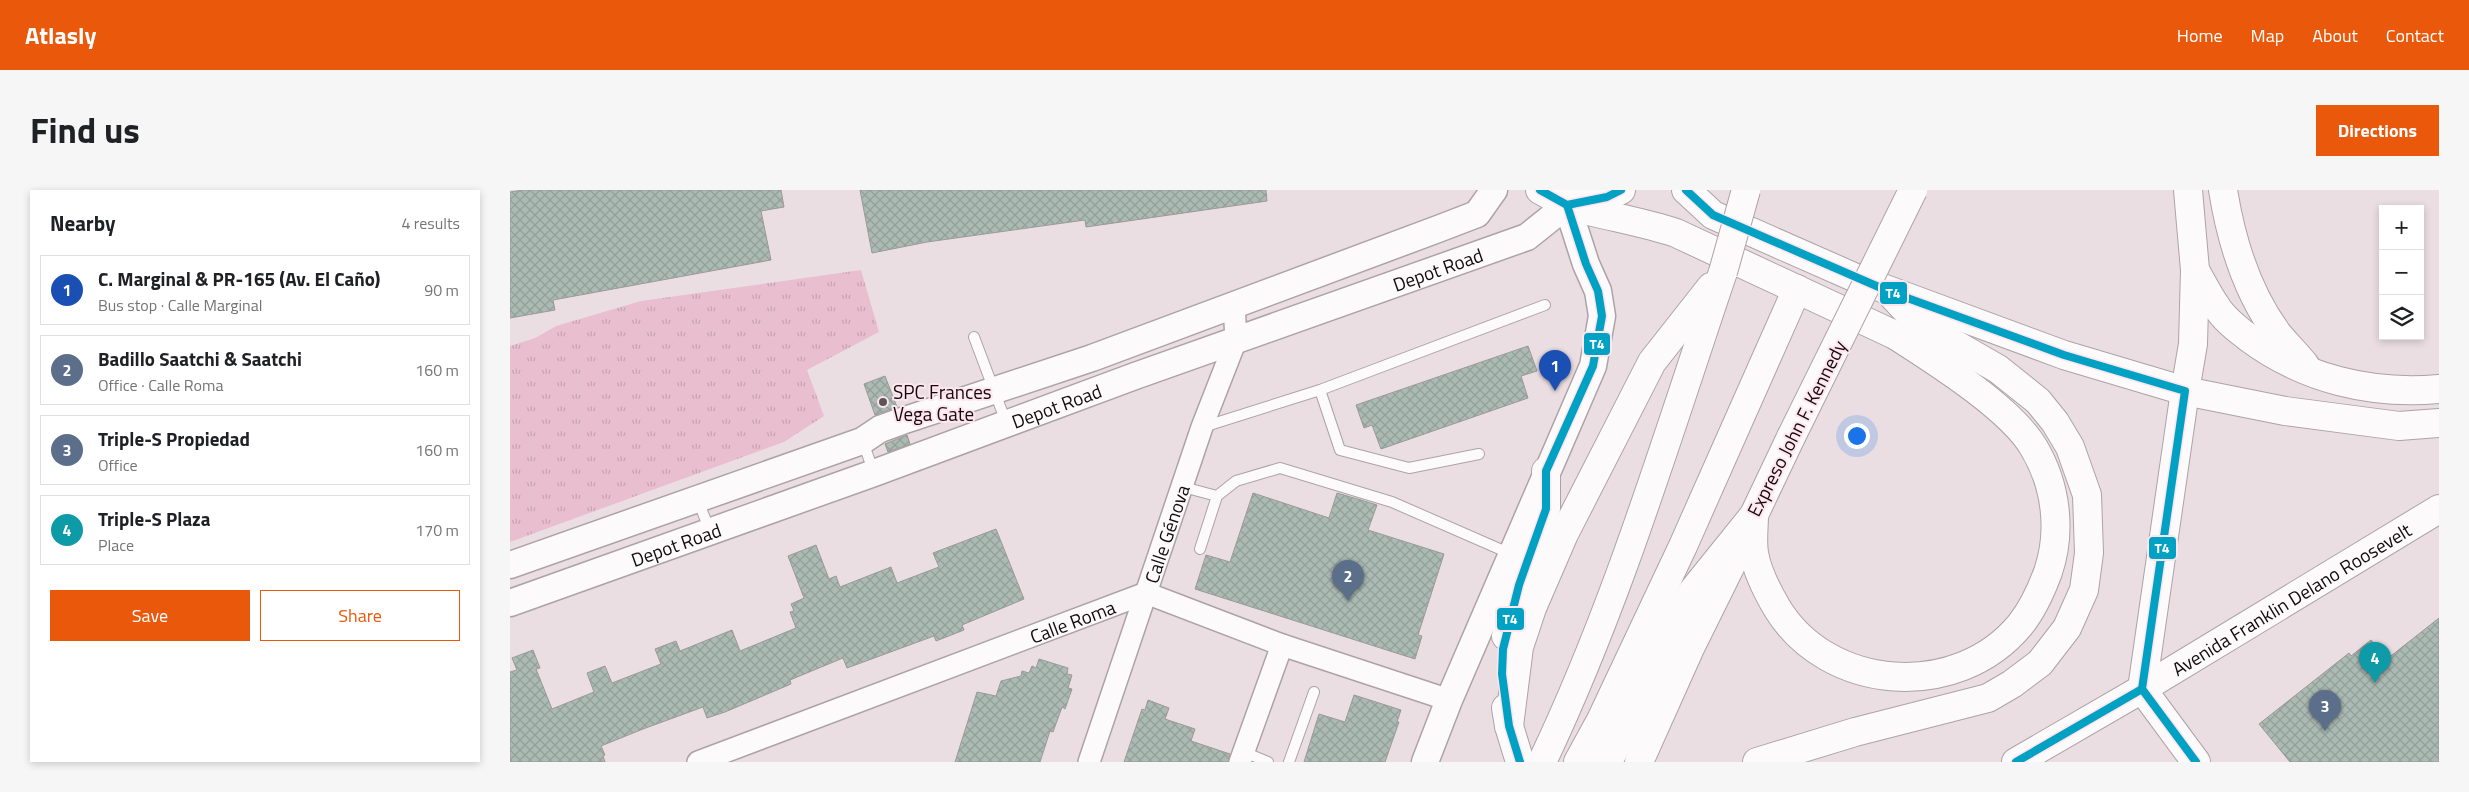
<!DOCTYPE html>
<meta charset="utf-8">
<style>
:root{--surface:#fff;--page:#f6f6f6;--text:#202124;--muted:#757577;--line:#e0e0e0;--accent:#ea580c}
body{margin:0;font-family:"Titillium Web",sans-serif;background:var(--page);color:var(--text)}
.controls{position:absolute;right:15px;top:15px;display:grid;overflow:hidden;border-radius:0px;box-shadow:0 2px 8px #0003}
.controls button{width:45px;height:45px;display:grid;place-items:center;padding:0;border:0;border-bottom:1px solid var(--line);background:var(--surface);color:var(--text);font:25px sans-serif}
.you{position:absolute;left:1346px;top:245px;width:18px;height:18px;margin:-12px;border:4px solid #fff;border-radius:50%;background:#1a73e8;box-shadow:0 0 0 8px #1a73e833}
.badge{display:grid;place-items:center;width:32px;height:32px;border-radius:50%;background:var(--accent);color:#fff;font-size:16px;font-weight:700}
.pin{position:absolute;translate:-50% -41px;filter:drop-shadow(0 1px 2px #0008)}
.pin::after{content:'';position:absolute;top:26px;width:18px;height:15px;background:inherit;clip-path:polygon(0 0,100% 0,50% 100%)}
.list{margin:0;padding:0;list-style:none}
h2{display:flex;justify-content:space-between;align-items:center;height:65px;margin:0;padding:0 20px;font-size:21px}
h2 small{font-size:16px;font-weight:400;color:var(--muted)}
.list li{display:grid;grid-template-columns:32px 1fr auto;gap:15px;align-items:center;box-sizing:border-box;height:70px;margin:0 10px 10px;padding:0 10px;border:1px solid var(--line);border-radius:0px}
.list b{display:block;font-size:19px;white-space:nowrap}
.list p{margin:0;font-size:16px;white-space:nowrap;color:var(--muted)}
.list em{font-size:16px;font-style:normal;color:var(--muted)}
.actions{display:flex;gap:10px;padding:15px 20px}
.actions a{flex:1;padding:11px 0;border:1px solid var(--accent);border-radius:0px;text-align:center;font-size:18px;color:var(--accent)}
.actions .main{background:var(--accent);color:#fff}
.icon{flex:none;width:28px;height:28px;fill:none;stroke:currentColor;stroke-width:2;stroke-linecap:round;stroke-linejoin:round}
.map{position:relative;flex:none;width:1929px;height:572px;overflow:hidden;border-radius:0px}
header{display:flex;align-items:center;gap:30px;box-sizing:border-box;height:70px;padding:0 25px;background:var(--accent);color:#fff}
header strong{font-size:24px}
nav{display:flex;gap:28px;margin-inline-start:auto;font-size:18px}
.intro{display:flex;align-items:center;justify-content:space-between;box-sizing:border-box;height:120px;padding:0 30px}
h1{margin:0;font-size:35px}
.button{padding:12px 22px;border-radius:0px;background:var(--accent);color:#fff;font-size:18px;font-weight:700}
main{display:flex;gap:30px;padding:0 30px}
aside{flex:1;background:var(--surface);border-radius:0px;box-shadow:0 2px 8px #0003}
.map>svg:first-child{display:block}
.grass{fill:url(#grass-tufts)}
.building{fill:url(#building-cross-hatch);stroke:#9b9999}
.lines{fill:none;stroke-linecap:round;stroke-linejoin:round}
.service-casing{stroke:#ada3a7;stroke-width:12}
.minor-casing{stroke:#ada3a7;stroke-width:24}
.tertiary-casing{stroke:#ada3a7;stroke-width:29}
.primary-casing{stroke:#ada3a7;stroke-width:30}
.motorway-casing{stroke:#ada3a7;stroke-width:30}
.service{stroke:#fcfafb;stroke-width:10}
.minor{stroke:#fcfafb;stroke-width:21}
.tertiary{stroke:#fcfafb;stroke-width:26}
.primary{stroke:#fcfafb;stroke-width:28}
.motorway{stroke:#fcfafb;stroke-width:28}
.motorway-bridge-casing{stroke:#ada3a7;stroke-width:30;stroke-linecap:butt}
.motorway-bridge{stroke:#fcfafb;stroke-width:28}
.bus-1-casing{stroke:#ffe5ee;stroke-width:11}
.bus-1{stroke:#01a1c4;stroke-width:8}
.poi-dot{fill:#5e5457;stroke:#ffe5ee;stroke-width:2}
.labels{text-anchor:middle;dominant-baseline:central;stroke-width:4;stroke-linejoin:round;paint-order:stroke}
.street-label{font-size:19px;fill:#120a0c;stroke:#ffe5ee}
.poi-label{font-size:19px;fill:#120a0c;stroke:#ffe5ee;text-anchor:start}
.line-badge{stroke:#ffe5ee;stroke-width:2}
.badge-label{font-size:14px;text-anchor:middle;font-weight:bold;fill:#fff}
</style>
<header>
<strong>Atlasly</strong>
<nav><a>Home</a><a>Map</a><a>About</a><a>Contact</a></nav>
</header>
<div class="intro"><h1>Find us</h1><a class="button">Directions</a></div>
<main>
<aside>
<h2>Nearby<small>4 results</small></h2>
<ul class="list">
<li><span class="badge" style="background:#1a4fb4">1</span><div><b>C. Marginal &amp; PR-165 (Av. El Caño)</b><p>Bus stop · Calle Marginal</p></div><em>90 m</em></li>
<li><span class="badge" style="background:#5c6f8a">2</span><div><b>Badillo Saatchi &amp; Saatchi</b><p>Office · Calle Roma</p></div><em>160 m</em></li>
<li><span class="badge" style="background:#5c6f8a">3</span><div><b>Triple-S Propiedad</b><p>Office</p></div><em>160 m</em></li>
<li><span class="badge" style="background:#0f9aa8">4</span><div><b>Triple-S Plaza</b><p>Place</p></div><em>170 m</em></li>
</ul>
<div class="actions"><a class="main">Save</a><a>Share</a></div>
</aside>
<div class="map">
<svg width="1929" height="572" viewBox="0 0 1929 572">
<defs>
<pattern id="grass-tufts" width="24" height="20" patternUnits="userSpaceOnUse" patternTransform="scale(1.25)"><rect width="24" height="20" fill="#e9bfcf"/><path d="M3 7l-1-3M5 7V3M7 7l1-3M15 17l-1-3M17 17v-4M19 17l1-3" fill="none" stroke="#c7a3b1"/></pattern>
<pattern id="building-cross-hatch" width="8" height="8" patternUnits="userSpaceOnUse" patternTransform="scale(1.25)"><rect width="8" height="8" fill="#acbab4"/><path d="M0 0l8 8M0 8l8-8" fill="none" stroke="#939f9a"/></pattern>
</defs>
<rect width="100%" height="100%" fill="#ebdee2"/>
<polygon class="grass" points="351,80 369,142 297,180 314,226 274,252 0,352 0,156 25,148 46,136 131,111"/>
<g class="building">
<polygon points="13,0 271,0 274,17 251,21 261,70 43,110 45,120 0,128 0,2"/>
<polygon points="350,0 756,0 757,11 576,37 575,30 417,52 362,63"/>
<polygon points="1018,156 1027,181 1011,186 1018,208 871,259 862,235 854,238 846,215"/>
<polygon points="375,186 387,217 365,225 354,194"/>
<polygon points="397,245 400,254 378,262 375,254"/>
<polygon points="743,303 819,328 827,303 851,310 867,315 858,340 934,364 908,445 912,446 905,469 685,399 696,365 720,372"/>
<polygon points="486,339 514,409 452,435 454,440 426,451 424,446 337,478 333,468 280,490 281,494 215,522 197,528 193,517 133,539 91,556 95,565 93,566 95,572 0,572 0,482 7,480 2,468 23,460 30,478 26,479 42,519 84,502 77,483 95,476 102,493 151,474 145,459 166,451 170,461 222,440 230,461 286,438 280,422 284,421 281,414 294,408 278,366 306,355 319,389 326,386 330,397 381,377 387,393 429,377 423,363"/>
<polygon points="1929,428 1929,572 1780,572 1749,534 1839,463 1841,466 1861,450 1877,469"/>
<polygon points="529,469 558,478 557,484 562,485 558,498 562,499 555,519 552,517 543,542 540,541 530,572 445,572 467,502 486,506 491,491 511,486 512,481 519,483 522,476 526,478"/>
<polygon points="844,505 891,520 887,532 889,532 875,572 794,572 809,524 835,532"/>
<polygon points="638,510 659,518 655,529 685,539 681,551 720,564 718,572 614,572 632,519 635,520"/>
</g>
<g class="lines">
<g class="service-casing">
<g id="service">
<polyline points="464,147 496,232"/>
<polyline points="810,200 830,260 899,278 969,264"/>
<polyline points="693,237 810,200 1035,115"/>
<polyline points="353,252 364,283"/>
<polyline points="673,297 707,306"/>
<polyline points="187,308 200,341"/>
<polyline points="690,359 707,306 726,291 770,278 882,312 1001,364"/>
<polyline points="734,562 758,572"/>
<polyline points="779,572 804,502"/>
</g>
</g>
<g class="minor-casing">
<g id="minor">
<path id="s1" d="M188,572l448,-169 136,52 167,55"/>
<path id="s2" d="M579,572l113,-335 34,-87 -2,-36"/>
<polyline points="730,572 772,455"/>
</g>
</g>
<g class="tertiary-casing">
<g id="tertiary">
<polyline points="0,375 352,251 370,239 392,231 582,168 928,39 967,24 984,0"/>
<path id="s3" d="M0,413l364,-130 261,-97 392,-139 40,-32 19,59 12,27 4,25 -9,50 -144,334 -24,62"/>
</g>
</g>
<g class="primary-casing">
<g id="primary">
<polyline points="1030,0 1057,15 1097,7 1111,0"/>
<polyline points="1176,0 1203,25 1348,89 1554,165 1675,201 1775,221 1889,236 1929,233"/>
<polyline points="1675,201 1632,499 1686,572"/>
<path id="s4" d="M1506,572l126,-73 297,-180"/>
</g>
</g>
<g class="motorway-casing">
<g id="motorway">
<path d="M1713,0c8,50 24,102 54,143 9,11 19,21 28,32"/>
<path d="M1057,15c36,11 73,16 109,28l219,102c39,25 117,74 139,113 22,37 28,83 14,124 -7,19 -15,37 -28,53 -63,76 -192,67 -243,-17 -10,-17 -20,-36 -23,-55 -2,-12 0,-26 0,-38"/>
<path d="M1685,80c7,12 13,25 21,36 8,13 21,23 33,32 55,41 122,57 190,51"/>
<polyline points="1675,201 1683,154 1685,80 1678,0"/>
<polyline points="996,446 1009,395 1036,319 1036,281"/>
<polyline points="996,518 999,536 1010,572"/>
<polyline points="999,536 1009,457 1022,418 1054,344 1142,172 1201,97"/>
<path d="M1032,572c75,-157 125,-325 181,-490"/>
<polyline points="1068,572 1091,530 1173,356 1287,99"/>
<polyline points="1098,572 1182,402 1244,325 1281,247"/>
<polyline points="1129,572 1180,458 1226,365"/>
<polyline points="1247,572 1345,542 1478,508 1502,494 1530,473 1557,438 1574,400 1579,363 1577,305 1560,257 1545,232 1528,211 1488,179 1408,133 1378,101"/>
</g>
</g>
<use href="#service" class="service"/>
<use href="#minor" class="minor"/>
<use href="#tertiary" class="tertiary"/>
<use href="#primary" class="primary"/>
<use href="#motorway" class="motorway"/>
<g class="motorway-bridge-casing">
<g id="motorway-bridge">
<polyline points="1213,82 1236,0"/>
<polyline points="1281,247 1403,0"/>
</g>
</g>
<use href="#motorway-bridge" class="motorway-bridge"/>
<g class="bus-1-casing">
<g id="bus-1">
<polyline points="1030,0 1057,15 1097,7 1111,0"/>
<polyline points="1176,0 1203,25 1378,101 1554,165 1675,201 1632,499 1686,572"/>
<polyline points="1010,572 999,536 992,484 993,459 1009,395 1036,319 1036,281 1083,176 1092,126 1088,101 1076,74 1057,15"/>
<polyline points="1506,572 1632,499"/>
</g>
</g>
<use href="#bus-1" class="bus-1"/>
</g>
<circle class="poi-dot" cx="373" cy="212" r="5"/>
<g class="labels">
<g class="street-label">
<text stroke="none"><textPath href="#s3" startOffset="986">Depot Road</textPath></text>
<text stroke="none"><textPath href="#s3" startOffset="581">Depot Road</textPath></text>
<text transform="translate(1286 238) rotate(-63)">Expreso John F. Kennedy</text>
<text stroke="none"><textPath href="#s2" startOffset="241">Calle Génova</textPath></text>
<text stroke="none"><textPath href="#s3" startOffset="176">Depot Road</textPath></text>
<text stroke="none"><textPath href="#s4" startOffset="320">Avenida Franklin Delano Roosevelt</textPath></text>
<text stroke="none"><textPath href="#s1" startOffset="400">Calle Roma</textPath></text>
</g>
<g class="poi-label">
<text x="383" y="201">SPC Frances<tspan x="383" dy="22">Vega Gate</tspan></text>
</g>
</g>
<g class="line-badge">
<rect x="1369" y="91" width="29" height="24" rx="5" fill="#01a1c4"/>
<rect x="1073" y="142" width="28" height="24" rx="5" fill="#01a1c4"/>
<rect x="1638" y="346" width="29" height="24" rx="5" fill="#01a1c4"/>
<rect x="986" y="417" width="29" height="24" rx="5" fill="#01a1c4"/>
</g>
<g class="badge-label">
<text x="1383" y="108">T4</text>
<text x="1087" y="159">T4</text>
<text x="1652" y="363">T4</text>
<text x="1000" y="434">T4</text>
</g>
</svg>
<div class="controls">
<button>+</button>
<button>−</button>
<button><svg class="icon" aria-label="layers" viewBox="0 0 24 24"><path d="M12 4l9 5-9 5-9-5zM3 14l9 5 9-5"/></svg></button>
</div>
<div class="you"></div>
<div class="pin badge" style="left:1045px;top:201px;background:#1a4fb4">1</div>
<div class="pin badge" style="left:838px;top:411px;background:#5c6f8a">2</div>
<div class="pin badge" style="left:1815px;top:541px;background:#5c6f8a">3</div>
<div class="pin badge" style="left:1865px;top:493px;background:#0f9aa8">4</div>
</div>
</main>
